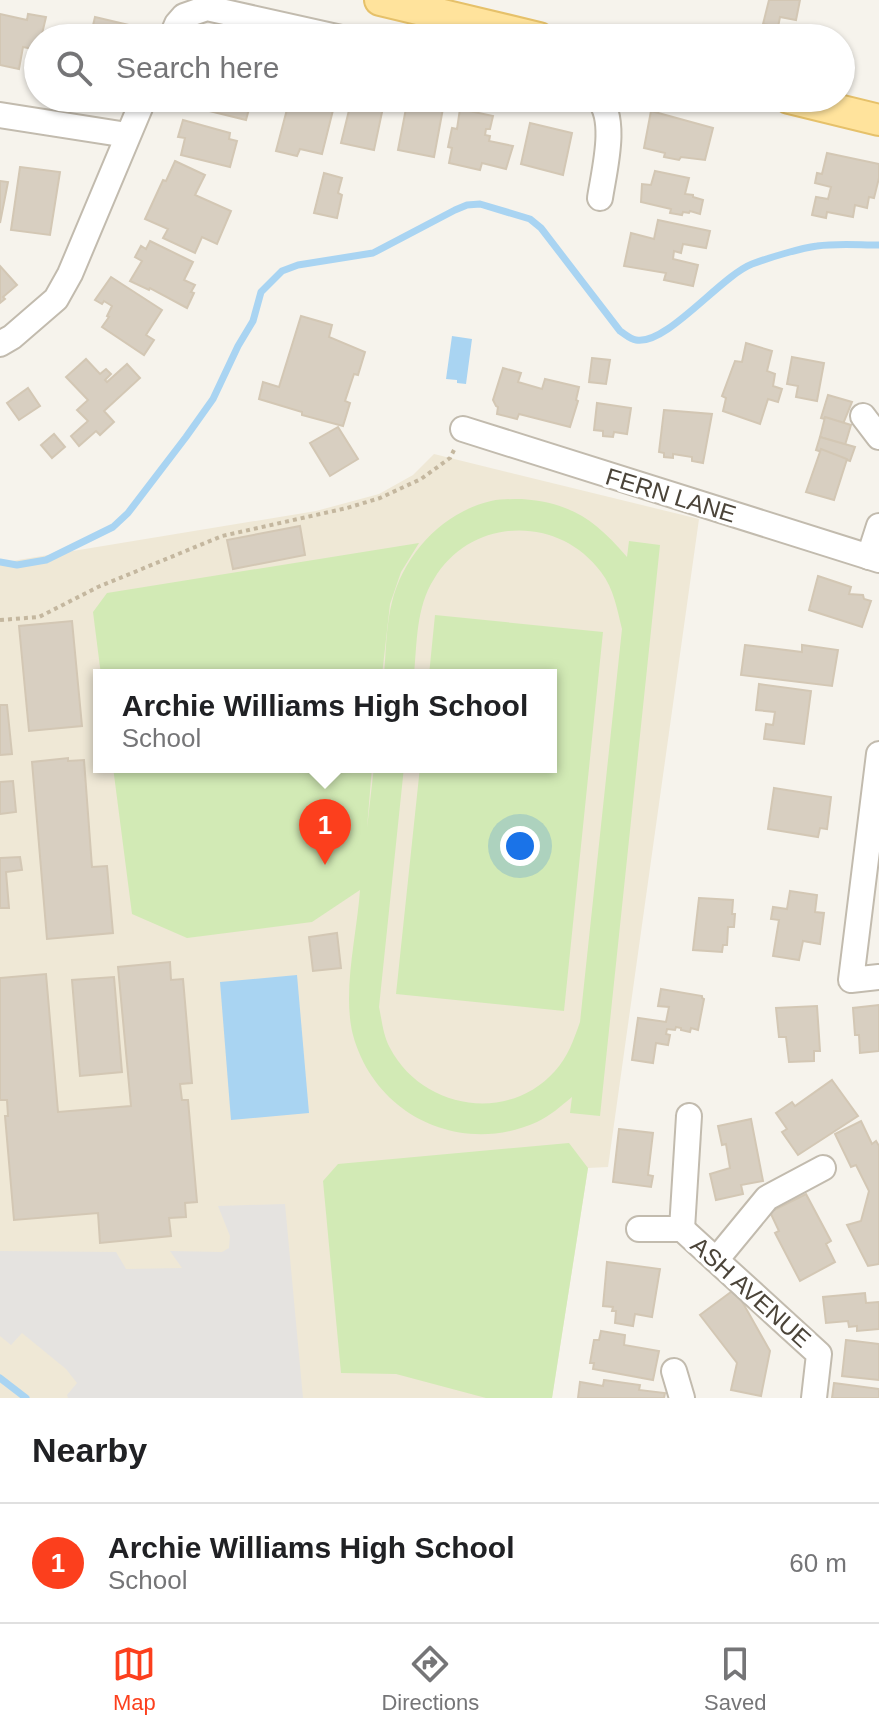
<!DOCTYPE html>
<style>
:root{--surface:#fff;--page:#f2f2f2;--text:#202124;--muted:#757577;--line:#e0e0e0;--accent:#fc3f1d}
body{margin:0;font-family:Arial,sans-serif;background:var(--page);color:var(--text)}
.you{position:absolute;left:520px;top:846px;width:28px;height:28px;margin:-20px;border:6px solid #fff;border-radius:50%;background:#1a73e8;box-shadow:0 0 0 12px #1a73e833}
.badge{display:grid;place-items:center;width:52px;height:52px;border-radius:50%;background:var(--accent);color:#fff;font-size:26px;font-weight:700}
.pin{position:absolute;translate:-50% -66px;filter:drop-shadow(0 2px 4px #0008)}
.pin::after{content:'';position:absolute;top:42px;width:28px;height:24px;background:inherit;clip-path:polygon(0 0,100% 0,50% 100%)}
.popup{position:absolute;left:93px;top:669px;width:464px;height:104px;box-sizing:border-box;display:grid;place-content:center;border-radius:0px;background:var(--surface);filter:drop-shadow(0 2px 6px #0005);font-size:26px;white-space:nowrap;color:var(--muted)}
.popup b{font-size:30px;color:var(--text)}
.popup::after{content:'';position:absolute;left:50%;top:100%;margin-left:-16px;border:16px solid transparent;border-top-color:var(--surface)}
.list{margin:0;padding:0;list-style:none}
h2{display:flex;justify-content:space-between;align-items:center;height:104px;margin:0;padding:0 32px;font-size:34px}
h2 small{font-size:26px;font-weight:400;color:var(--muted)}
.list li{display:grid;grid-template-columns:52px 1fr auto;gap:24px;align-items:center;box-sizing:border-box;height:120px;padding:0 32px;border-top:2px solid var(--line)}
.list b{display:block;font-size:30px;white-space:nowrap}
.list p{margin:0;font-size:26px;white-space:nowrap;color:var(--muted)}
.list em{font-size:26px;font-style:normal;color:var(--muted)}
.icon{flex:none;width:44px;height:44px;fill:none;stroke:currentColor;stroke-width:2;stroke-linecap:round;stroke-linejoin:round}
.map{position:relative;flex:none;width:879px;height:1398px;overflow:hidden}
.search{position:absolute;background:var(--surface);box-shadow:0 2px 6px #0004;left:24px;right:24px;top:24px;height:88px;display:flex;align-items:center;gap:20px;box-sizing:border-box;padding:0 28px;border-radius:44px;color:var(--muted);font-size:30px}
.sheet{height:224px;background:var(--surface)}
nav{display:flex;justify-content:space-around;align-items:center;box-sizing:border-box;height:112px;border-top:2px solid var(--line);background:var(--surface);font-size:22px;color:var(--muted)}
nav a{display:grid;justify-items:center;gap:4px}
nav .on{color:var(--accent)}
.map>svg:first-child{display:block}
.education{fill:#efe8d6;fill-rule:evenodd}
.green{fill:#d2eab5}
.parking{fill:#e5e3e0}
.water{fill:#a9d4f2}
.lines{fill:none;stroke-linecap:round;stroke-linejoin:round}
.stream{stroke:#a9d4f2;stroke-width:7}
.building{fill:#d8cfc1;stroke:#d3c7b4;stroke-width:2}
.minor-casing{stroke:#c2bbae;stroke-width:28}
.major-casing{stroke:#e6c16a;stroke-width:34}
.path{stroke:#c4b79f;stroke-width:4;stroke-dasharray:4 4;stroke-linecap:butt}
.minor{stroke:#fff;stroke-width:24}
.major{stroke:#ffe39c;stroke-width:30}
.labels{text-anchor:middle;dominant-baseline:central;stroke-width:7;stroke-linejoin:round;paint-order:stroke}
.street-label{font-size:24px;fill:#4b4439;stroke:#fff}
</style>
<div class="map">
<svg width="879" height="1398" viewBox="0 0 879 1398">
<rect width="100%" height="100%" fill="#f6f3ec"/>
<path class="education" d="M434,454l265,65 -91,648 -20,1 -36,230h-552v-835l316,-52 63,-17 34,-19zM99,675h452v92h-452z"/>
<g class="green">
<path d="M522,499c50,4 73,21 105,58l2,-16 31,4 -60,571 -30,-3 2,-16c-11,9 -22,19 -35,25 -76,34 -162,-6 -184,-87 -11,-43 4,-101 7,-145l-48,32 -125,16 -55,-24 -19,-147h259l-5,61 7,-61h30l-25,240c3,14 4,28 11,41 32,61 118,76 165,23 13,-14 19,-32 25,-49l42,-393c-5,-20 -8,-40 -21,-57 -43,-58 -130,-55 -167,7 -18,28 -17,64 -20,96h-30c2,-24 2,-50 8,-73 12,-48 51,-90 99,-101 10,-2 21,-2 31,-2z"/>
<polygon points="419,543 401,572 390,604 382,675 101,675 93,612 107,593"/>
<polygon points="435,615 603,632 564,1011 396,994 420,767 551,767 551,675 429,675"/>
<polygon points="569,1143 588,1168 552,1398 486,1398 396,1374 341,1373 323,1181 338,1164"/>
</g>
<polygon class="parking" points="285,1204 303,1398 68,1398 67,1395 77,1383 66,1369 22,1333 11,1345 0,1336 0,1251 116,1252 126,1269 182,1268 170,1251 222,1252 229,1248 230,1236 218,1206"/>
<g class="water">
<polygon points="452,336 472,339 466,384 457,383 457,380 446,379"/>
<polygon points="297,975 309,1113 231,1120 220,982"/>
</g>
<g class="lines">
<g class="stream">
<path d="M0,562l17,3 29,-5 67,-33 15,-14 58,-76 27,-38 25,-53 15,-25 8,-29 21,-21 16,-6 75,-12 82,-43 12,-5 13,-1 50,15 11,9 79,103c5,3 10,8 16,9 30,6 85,-64 116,-76 16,-6 49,-16 65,-18 20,-3 42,-1 62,-1"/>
<polyline points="0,1378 26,1398"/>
</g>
</g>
<g class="building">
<polygon points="769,0 800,0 796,20 780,17 778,27 763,24"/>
<polygon points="0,14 27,20 28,14 46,17 41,38 38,38 38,50 23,47 19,69 0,65"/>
<polygon points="95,17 129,25 127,38 90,38"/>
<polygon points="199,98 252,98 246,120 197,108"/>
<polygon points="290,98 328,98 326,105 334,106 322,154 300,149 297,156 276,151"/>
<polygon points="352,98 385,98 374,150 341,143"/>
<polygon points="408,98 421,98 444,103 434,157 398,150"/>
<polygon points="460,109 493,116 490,129 486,129 485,135 490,136 489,141 513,146 506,169 482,163 480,170 449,163 452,148 448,147 452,128 457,129"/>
<polygon points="651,111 713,128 705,160 681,157 679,160 664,157 665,153 644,148"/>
<polygon points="183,120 230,133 229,139 237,141 230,167 181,155 185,138 178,137"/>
<polygon points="530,123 572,133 563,175 521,164"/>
<polygon points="827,153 879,164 879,178 874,198 869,197 867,208 855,205 853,217 827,212 826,218 812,215 816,197 828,199 831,187 815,183 817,173 822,174"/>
<polygon points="175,161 205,175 195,195 231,211 217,244 202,237 195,253 163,238 168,229 145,219 163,180 166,181"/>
<polygon points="20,167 60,172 50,235 11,230"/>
<polygon points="655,171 689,178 685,194 693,195 693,197 703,200 700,214 690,211 689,213 683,212 682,215 670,213 671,209 641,202 642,184 651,185"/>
<polygon points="324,173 342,178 338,193 342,195 337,218 314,213"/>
<polygon points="0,181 8,182 0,223"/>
<polygon points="658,220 710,231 706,248 683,244 681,253 674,251 673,259 698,265 693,286 664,280 666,273 624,266 631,233 654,239"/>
<polygon points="150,241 193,262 184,280 195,285 191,292 194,293 187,308 150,288 149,290 130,281 142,261 135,257 141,246 146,249"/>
<polygon points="0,266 17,285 3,297 5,299 0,303"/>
<polygon points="111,277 162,310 146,335 154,340 144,355 102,327 109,317 107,316 112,306 104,301 102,304 95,300"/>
<polygon points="301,316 332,325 329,337 365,352 358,375 354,374 345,401 350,403 343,426 302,415 302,412 259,399 263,382 279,387"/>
<polygon points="746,343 772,351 767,371 775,374 773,386 782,389 778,402 768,399 760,424 723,411 726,398 722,396 735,361 742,362"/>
<polygon points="792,357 824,363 817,401 796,397 798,386 787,384"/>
<polygon points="592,358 610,360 606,384 589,382"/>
<polygon points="86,359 100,374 106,369 111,374 105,380 107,382 127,364 140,378 104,411 114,422 100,435 96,431 79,446 71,436 88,421 77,410 88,400 66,377"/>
<polygon points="503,368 521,373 518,382 542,389 545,379 579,387 576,400 578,401 570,427 519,414 517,419 497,414 498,407 496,406 493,400"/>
<polygon points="28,388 40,406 19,420 7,403"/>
<polygon points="828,395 852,402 843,424 821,418"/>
<polygon points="597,403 631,408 627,434 614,432 613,437 603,436 603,431 594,430"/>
<polygon points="664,410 712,414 703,463 692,461 692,457 673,454 673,458 664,457 664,453 659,452"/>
<polygon points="825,417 851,425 845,445 820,437"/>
<polygon points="338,427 358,459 330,476 310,443"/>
<polygon points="54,434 65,447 52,458 41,445"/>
<polygon points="820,437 855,447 850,461 816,450"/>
<polygon points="821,449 847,459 834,500 806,492"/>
<polygon points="300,526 305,555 233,569 227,540"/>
<polygon points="818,576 851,587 849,594 863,595 864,599 871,601 862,627 809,610"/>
<polygon points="72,621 82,726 29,731 19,626"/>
<polygon points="745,645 802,652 802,645 838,650 832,686 741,675"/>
<polygon points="759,684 811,691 804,744 764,739 766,724 773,725 775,712 756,710"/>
<polygon points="0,705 7,705 12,754 0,755"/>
<polygon points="68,758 68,761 84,760 92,867 107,866 113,933 47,939 32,762"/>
<polygon points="13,781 16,812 0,814 0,782"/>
<polygon points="774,788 831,797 827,829 820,828 818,837 768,829"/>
<polygon points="20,857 22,870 6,872 9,908 0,908 0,858"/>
<polygon points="790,891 817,895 815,912 824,913 820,944 803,941 799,960 773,956 779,920 771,919 773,907 787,909"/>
<polygon points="699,898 733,900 732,914 735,914 734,927 728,927 727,945 723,945 722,952 693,950"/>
<polygon points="337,933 341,968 313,971 309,937"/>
<polygon points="170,962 171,980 183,979 192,1083 180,1084 182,1100 188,1100 197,1202 185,1203 186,1217 169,1218 171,1236 100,1243 98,1213 14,1220 5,1116 8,1116 7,1100 0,1100 0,978 46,974 58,1112 131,1106 118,967"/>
<polygon points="114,977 122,1072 80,1076 72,980"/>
<polygon points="661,989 702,996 702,998 704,999 698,1030 691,1028 690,1032 681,1030 681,1028 676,1027 675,1030 667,1029 666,1034 670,1035 668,1045 656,1043 653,1063 632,1060 638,1018 666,1022 669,1007 658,1006"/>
<polygon points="879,1005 879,1051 860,1053 859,1035 855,1035 853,1008"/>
<polygon points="817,1006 820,1051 814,1051 814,1061 789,1062 786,1037 779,1037 776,1008"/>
<polygon points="832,1080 858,1116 798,1155 782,1132 787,1129 776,1113 792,1102 795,1106"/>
<polygon points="751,1119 763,1181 741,1185 743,1194 716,1200 710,1174 730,1168 726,1144 722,1145 718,1126"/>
<polygon points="861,1121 872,1144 876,1141 879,1146 879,1264 868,1266 847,1225 861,1221 869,1191 856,1165 851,1167 835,1134"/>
<polygon points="619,1129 653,1133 648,1175 653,1176 651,1187 613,1182"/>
<polygon points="806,1194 831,1241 826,1244 835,1262 800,1281 775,1233 779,1231 770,1212"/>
<polygon points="607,1262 660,1269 652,1317 635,1314 633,1326 615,1323 616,1311 612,1311 613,1307 603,1306"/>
<polygon points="735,1289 770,1351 761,1396 731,1390 737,1363 700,1315"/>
<polygon points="865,1293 866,1303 879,1302 879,1329 857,1331 857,1326 849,1327 848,1321 826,1323 823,1297"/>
<polygon points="601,1331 625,1335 624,1345 659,1351 653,1380 593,1369 594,1363 590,1363 594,1340 599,1340"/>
<polygon points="846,1340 879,1344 879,1380 842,1376"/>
<polygon points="604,1380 640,1385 639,1390 665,1393 664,1398 578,1398 580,1382 603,1386"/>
<polygon points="834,1383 879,1389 879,1398 832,1398"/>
</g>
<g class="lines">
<g class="minor-casing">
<g id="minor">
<polyline points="171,38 177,24 184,16 207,8 341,38"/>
<path d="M598,98c20,21 6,73 2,100"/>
<polyline points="0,115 127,135"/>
<polyline points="0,344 12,337 56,299 70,274 144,98"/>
<polyline points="863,416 879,437"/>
<polyline points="463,429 879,560"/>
<polyline points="869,557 879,526"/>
<polyline points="879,754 851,980 879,977"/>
<polyline points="639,1229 682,1229 819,1354 814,1398"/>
<polyline points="682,1229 689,1116"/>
<polyline points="716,1260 767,1198 823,1168"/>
<polyline points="674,1371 682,1398"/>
</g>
</g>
<g class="major-casing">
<g id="major">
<polyline points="380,0 539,38"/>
<polyline points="789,98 879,120"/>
</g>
</g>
<polyline class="path" points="0,620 39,617 98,587 222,536 347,508 380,498 421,479 450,458 454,450"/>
<use href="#minor" class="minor"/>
<use href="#major" class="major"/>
</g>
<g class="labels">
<g class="street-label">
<text transform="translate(671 495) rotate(17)">FERN LANE</text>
<text transform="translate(751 1292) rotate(42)">ASH AVENUE</text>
</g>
</g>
</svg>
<div class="you"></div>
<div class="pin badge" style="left:325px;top:865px">1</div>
<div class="popup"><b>Archie Williams High School</b>School</div>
<div class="search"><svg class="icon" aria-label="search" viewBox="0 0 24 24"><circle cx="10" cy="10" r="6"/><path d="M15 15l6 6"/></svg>Search here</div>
</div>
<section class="sheet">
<h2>Nearby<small></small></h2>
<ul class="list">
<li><span class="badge">1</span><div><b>Archie Williams High School</b><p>School</p></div><em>60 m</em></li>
</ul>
</section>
<nav>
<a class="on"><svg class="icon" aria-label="map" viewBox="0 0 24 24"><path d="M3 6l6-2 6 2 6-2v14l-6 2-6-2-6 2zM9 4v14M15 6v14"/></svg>Map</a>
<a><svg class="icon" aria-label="directions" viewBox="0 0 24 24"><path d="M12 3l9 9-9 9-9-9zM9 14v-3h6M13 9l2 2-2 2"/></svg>Directions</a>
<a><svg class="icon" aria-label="saved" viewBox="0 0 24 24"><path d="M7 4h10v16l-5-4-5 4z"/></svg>Saved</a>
</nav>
